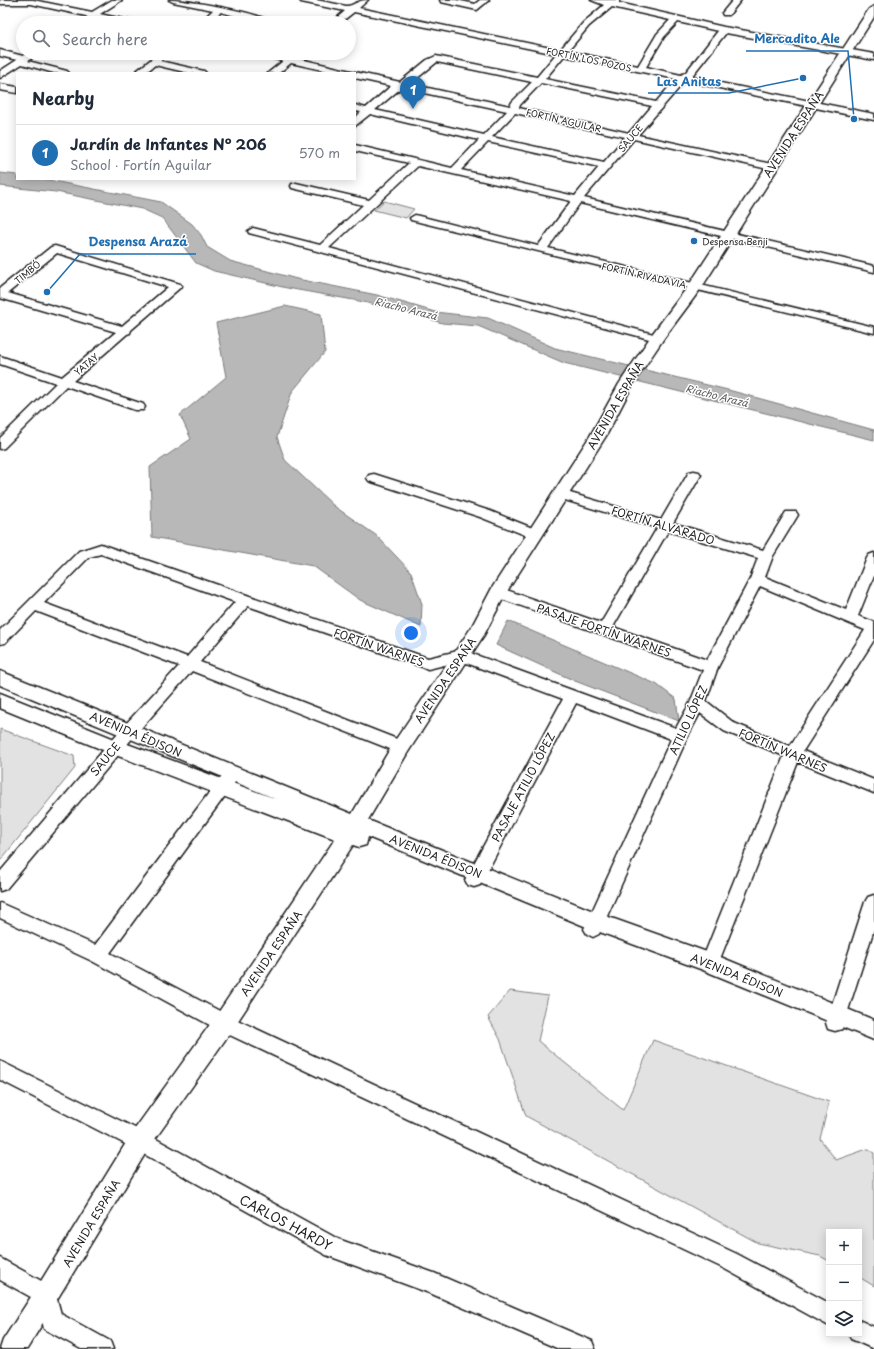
<!DOCTYPE html>
<meta charset="utf-8">
<style>
:root{--surface:#fff;--page:#f2f2f3;--text:#1f2937;--muted:#747a83;--line:#e0e1e3;--accent:#1f6fb2}
body{margin:0;font-family:"Playpen Sans",sans-serif;background:var(--page);color:var(--text)}
.controls{position:absolute;right:12px;bottom:12px;display:grid;overflow:hidden;border-radius:0px;box-shadow:0 2px 10px #0003}
.controls button{width:36px;height:36px;display:grid;place-items:center;padding:0;border:0;border-bottom:1px solid var(--line);background:var(--surface);color:var(--text);font:20px sans-serif}
.you{position:absolute;left:411px;top:633px;width:14px;height:14px;margin:-10px;border:3px solid #fff;border-radius:50%;background:#1a73e8;box-shadow:0 0 0 6px #1a73e833}
.badge{display:grid;place-items:center;width:26px;height:26px;border-radius:50%;background:var(--accent);color:#fff;font-size:13px;font-weight:700}
.pin{position:absolute;translate:-50% -33px;filter:drop-shadow(0 1px 2px #0008)}
.pin::after{content:'';position:absolute;top:21px;width:14px;height:12px;background:inherit;clip-path:polygon(0 0,100% 0,50% 100%)}
.list{margin:0;padding:0;list-style:none}
h2{display:flex;justify-content:space-between;align-items:center;height:52px;margin:0;padding:0 16px;font-size:17px}
h2 small{font-size:13px;font-weight:400;color:var(--muted)}
.list li{display:grid;grid-template-columns:26px 1fr auto;gap:12px;align-items:center;box-sizing:border-box;height:56px;padding:0 16px;border-top:1px solid var(--line)}
.list b{display:block;font-size:15px;white-space:nowrap}
.list p{margin:0;font-size:13px;white-space:nowrap;color:var(--muted)}
.list em{font-size:13px;font-style:normal;color:var(--muted)}
.icon{flex:none;width:22px;height:22px;fill:none;stroke:currentColor;stroke-width:2;stroke-linecap:round;stroke-linejoin:round}
.map{position:relative;flex:none;width:874px;height:1349px;overflow:hidden}
.search{position:absolute;background:var(--surface);box-shadow:0 2px 10px #0003;left:16px;top:16px;width:340px;height:44px;display:flex;align-items:center;gap:10px;box-sizing:border-box;padding:0 14px;border-radius:22px;color:var(--muted);font-size:15px}
.panel{position:absolute;background:var(--surface);box-shadow:0 2px 10px #0003;left:16px;top:72px;width:340px;height:108px;border-radius:0px}
.map>svg:first-child{display:block}
.green{fill:#e2e2e2;stroke:#7f7f7f}
.water{fill:#b8b8b8;stroke:#7a7a7a}
.lines{fill:none;stroke-linecap:round;stroke-linejoin:round}
.minor-casing{stroke:#1c1c1c;stroke-width:3}
.major-casing{stroke:#1c1c1c;stroke-width:3}
.minor{fill:#fff;fill-rule:evenodd}
.major{fill:#fff;fill-rule:evenodd}
.poi-dot{fill:#1f6fb2;stroke:#fff;stroke-width:1.5}
.labels{text-anchor:middle;dominant-baseline:central;stroke-width:3;stroke-linejoin:round;paint-order:stroke}
.far-street-label{font-size:9px;fill:#1c1c1c;stroke:#fff}
.far-poi-label{font-size:9px;fill:#1c1c1c;stroke:#fff;text-anchor:start}
.far-water-label{font-size:10px;font-style:italic;fill:#5a5a5a;stroke:#fff}
.street-label{font-size:11px;fill:#1c1c1c;stroke:#fff}
.near-street-label{font-size:13px;fill:#1c1c1c;stroke:#fff}
.leader{fill:none;stroke:#1f6fb2;stroke-width:1.5}
.callout-dot{fill:#1f6fb2;stroke:#fff;stroke-width:1.5}
.callout-label{font-size:12px;text-anchor:middle;font-weight:bold;fill:#1f6fb2;stroke:#fff;stroke-width:3;stroke-linejoin:round;paint-order:stroke}
</style>
<div class="map">
<svg width="874" height="1349" viewBox="0 0 874 1349">
<rect width="100%" height="100%" fill="#fff"/>
<filter id="ink" filterUnits="userSpaceOnUse"><feTurbulence type="fractalNoise" baseFrequency=".025" numOctaves="2"/><feDisplacementMap in="SourceGraphic" scale="8" xChannelSelector="R" yChannelSelector="G"/><feConvolveMatrix kernelMatrix="1 2 1 2 8 2 1 2 1" color-interpolation-filters="sRGB"/></filter>
<g filter="url(#ink)">
<g class="green">
<polygon points="384,201 414,209 406,218 374,210"/>
<polygon points="0,729 74,756 75,768 0,861"/>
<polygon points="510,991 548,996 538,1041 623,1110 653,1040 829,1102 820,1139 836,1160 867,1149 874,1153 874,1286 859,1277 859,1232 829,1232 829,1261 820,1256 758,1243 526,1116 500,1039 488,1017"/>
</g>
<g class="water">
<polygon points="0,173 17,175 17,179 43,179 161,202 192,224 201,235 207,247 230,261 297,279 377,295 435,312 488,318 555,348 732,391 874,430 874,440 564,363 478,326 442,323 410,313 359,301 287,288 214,271 196,263 162,218 142,209 56,192 0,186"/>
<polygon points="285,306 321,314 325,352 292,392 277,437 285,460 334,506 377,536 411,572 422,604 421,627 360,600 313,566 152,537 150,467 191,439 180,415 226,377 216,323"/>
<polygon points="508,621 656,684 676,699 679,721 575,681 496,645"/>
</g>
<g class="lines">
<g class="minor-casing">
<g id="minor">
<polygon points="0,0 33,0 92,12 112,0 122,0 100,14 132,21 133,23 117,23 94,18 90,20 86,16 31,4 0,4"/>
<path d="M169,0c17,0 92,12 103,23h-13l-38,-11 -13,11h-9l14,-13 -40,-8z"/>
<path d="M300,0h16l30,6c9,0 10,-6 22,-6l-9,8 201,42 23,-27 21,-18 -13,-5h28v3l105,24 150,27v6l-148,-27 -35,44 183,37v6l-189,-39 -47,54 138,30 1,2 -1,2 -4,1 -138,-31 -50,59 290,68v6l-294,-69 -32,45 326,79v6l-463,-113 -1,-2 5,-3 123,31 33,-45 -153,-35 -89,82 332,88 2,2 -2,2h-8l-404,-107 -1,-2 5,-3 67,17 43,-40 -71,-17 -1,-2 1,-2 4,-1 73,17 40,-37 -54,-12v-6l97,23 27,-28 -109,-26 -15,12v-8l6,-6 -6,-1v-6l11,3 25,-22 -36,-8v-5h-19l-45,-10 -12,10h-11l15,-12 -25,-6 -1,-2h16l15,3 4,-3h6l1,2 -3,3 55,13 1,2 3,-1 45,10 27,-22 9,-4 101,21 19,-23 -202,-42 -14,11h-9l14,-12 -44,-9zM612,7l58,13 -13,14 -19,32 -70,-15 21,-25zM678,22l40,9 -32,41 -5,3 -35,-8 18,-30zM564,56l112,23 -20,23 -111,-23zM437,62l95,20 -20,20 -2,4 -100,-22zM541,83l111,23 -23,27 -110,-25 1,-3zM401,88l106,23 -23,24 -109,-25zM515,113l110,24 -21,25 -112,-25zM488,142l111,25 -24,29 -114,-26z"/>
<polygon points="440,0 456,0 475,4 480,0 489,0 477,10 441,2"/>
<polygon points="733,0 741,0 729,15 723,15 722,13"/>
<polygon points="0,50 23,56 28,53 38,53 28,61 67,71 69,73 54,73 22,64 0,78 0,71 17,60 0,56"/>
<polygon points="159,53 169,53 160,61 204,71 206,73 189,73 155,65 145,73 134,73"/>
<polygon points="0,84 17,87 17,93 0,90"/>
<path d="M55,246l125,38 2,2 -51,44 -1,3 -3,1 -54,47 70,23 2,3 -2,3h-8l-69,-24 -62,62 -4,1v-11l56,-55 -56,-19v-8l62,21 54,-45 -116,-34v-10l51,-41zM57,253l111,34 -46,39 -114,-33z"/>
<path d="M694,471l5,1 2,3 -28,48 90,27 23,-38h10l2,3 -25,41 -8,21 81,33 21,-52 2,-3 5,-2v23l-16,40 16,6v18l-71,111 71,29v13l-76,-31 -82,207 -6,2 -6,-2 -3,-6 83,-207 -60,-25 -24,-18 -12,23 -89,198 -6,3 -6,-3 -3,-5 87,-190 -95,-36 -96,182 -6,2 -6,-2 -3,-5 98,-181 -102,-38 -33,8 -180,-63 -48,56 207,81 2,4 -2,4 -6,2 -6,-2 -203,-80 -57,64 -129,154 -6,2v-19l123,-145 56,-61 -143,-55 -31,32 -5,1v-14l79,-79 22,-7 5,2 322,112 34,-8 214,78 14,-25 13,-33 -210,-74 -2,-4 2,-4 5,-1 103,36 56,-95 -102,-31 -2,-3 2,-3 5,-1 101,30 28,-48zM668,531l90,27 -8,21 -43,81 -94,-33zM101,554l134,48 -48,55 -143,-54 45,-46zM760,586l105,44 -75,116 -56,-23 -28,-22 12,-34z"/>
<polygon points="374,474 490,511 540,531 542,534 540,537 530,537 480,517 369,481 367,478 369,475"/>
<polygon points="232,768 238,770 240,774 238,778 110,953 231,1017 737,1254 829,1303 829,1326 723,1268 217,1029 92,961 0,918 0,903 95,945 226,770"/>
<polygon points="874,895 874,929 844,1023 842,1029 835,1031 828,1029 826,1023 865,902 868,897"/>
<polygon points="0,1061 147,1134 338,1239 434,1273 592,1341 595,1349 559,1349 432,1294 326,1255 133,1148 0,1080"/>
<polygon points="0,1258 54,1288 61,1314 110,1341 113,1349 81,1349 44,1329 38,1301 0,1280"/>
<polygon points="859,1320 874,1327 874,1349 851,1339 849,1334 859,1334"/>
</g>
</g>
<g class="major-casing">
<polygon id="major" points="874,6 874,17 702,287 664,338 633,384 606,436 506,593 484,635 408,752 368,820 603,915 718,956 874,1020 874,1040 703,970 589,928 368,837 366,845 359,847 353,845 232,1030 148,1149 27,1349 0,1349 3,1340 38,1286 132,1133 216,1016 335,839 108,752 0,708 0,693 122,742 276,799 0,685 0,671 352,814 394,742 471,628 492,588 590,436 619,384 653,333 689,285 869,9"/>
</g>
<use href="#minor" class="minor"/>
<use href="#major" class="major"/>
</g>
</g>
<circle class="poi-dot" cx="694" cy="241" r="4"/>
<g class="labels">
<g class="far-street-label">
<text transform="translate(589 59) rotate(12)">FORTÍN LOS POZOS</text>
<text transform="translate(564 120) rotate(13)">FORTÍN AGUILAR</text>
<text transform="translate(630 138) rotate(-50)">SAUCE</text>
<text transform="translate(27 272) rotate(-40)">TIMBÓ</text>
<text transform="translate(644 275) rotate(13)">FORTÍN RIVADAVIA</text>
<text transform="translate(86 364) rotate(-40)">YATAY</text>
</g>
<g class="far-poi-label">
<text x="702" y="241">Despensa Benji</text>
</g>
<g class="far-water-label">
<text transform="translate(406 308) rotate(14)">Riacho Arazá</text>
<text transform="translate(717 395) rotate(14)">Riacho Arazá</text>
</g>
<g class="street-label">
<text transform="translate(793 134) rotate(-57)">AVENIDA ESPAÑA</text>
<text transform="translate(615 405) rotate(-60)">AVENIDA ESPAÑA</text>
<text transform="translate(663 525) rotate(17)">FORTÍN ALVARADO</text>
<text transform="translate(604 630) rotate(19)">PASAJE FORTÍN WARNES</text>
<text transform="translate(379 647) rotate(19)">FORTÍN WARNES</text>
<text transform="translate(445 680) rotate(-56)">AVENIDA ESPAÑA</text>
<text transform="translate(688 720) rotate(-65)">ATILIO LÓPEZ</text>
<text transform="translate(136 734) rotate(23)">AVENIDA ÉDISON</text>
<text transform="translate(783 750) rotate(23)">FORTÍN WARNES</text>
<text transform="translate(105 759) rotate(-50)">SAUCE</text>
<text transform="translate(523 787) rotate(-62)">PASAJE ATILIO LÓPEZ</text>
<text transform="translate(436 856) rotate(22)">AVENIDA ÉDISON</text>
<text transform="translate(271 953) rotate(-56)">AVENIDA ESPAÑA</text>
<text transform="translate(737 975) rotate(22)">AVENIDA ÉDISON</text>
<text transform="translate(91 1223) rotate(-59)">AVENIDA ESPAÑA</text>
</g>
<g class="near-street-label">
<text transform="translate(286 1222) rotate(28)">CARLOS HARDY</text>
</g>
</g>
<path class="leader" d="M854 119L848 51H746M803 78L729 93H648M47 292L80 254H196"/>
<g class="callout-dot">
<circle cx="854" cy="119" r="4"/>
<circle cx="803" cy="78" r="4"/>
<circle cx="47" cy="292" r="4"/>
</g>
<g class="callout-label">
<text x="797" y="43">Mercadito Ale</text>
<text x="689" y="86">Las Anitas</text>
<text x="138" y="246">Despensa Arazá</text>
</g>
</svg>
<div class="controls">
<button>+</button>
<button>−</button>
<button><svg class="icon" aria-label="layers" viewBox="0 0 24 24"><path d="M12 4l9 5-9 5-9-5zM3 14l9 5 9-5"/></svg></button>
</div>
<div class="you"></div>
<div class="pin badge" style="left:413px;top:109px">1</div>
<div class="search"><svg class="icon" aria-label="search" viewBox="0 0 24 24"><circle cx="10" cy="10" r="6"/><path d="M15 15l6 6"/></svg>Search here</div>
<section class="panel">
<h2>Nearby<small></small></h2>
<ul class="list">
<li><span class="badge">1</span><div><b>Jardín de Infantes N° 206</b><p>School · Fortín Aguilar</p></div><em>570 m</em></li>
</ul>
</section>
</div>
